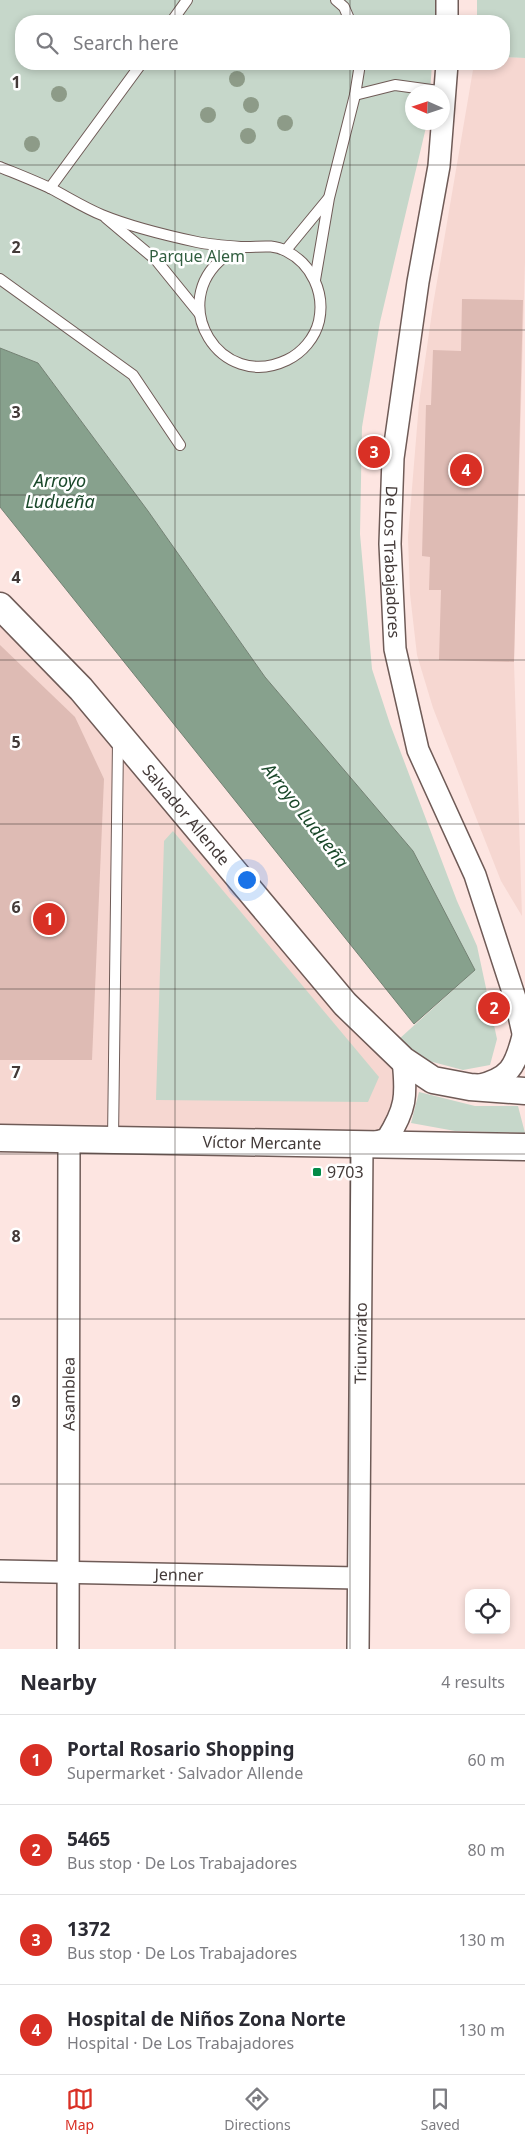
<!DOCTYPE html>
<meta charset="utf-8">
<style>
:root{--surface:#fff;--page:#f7f7f7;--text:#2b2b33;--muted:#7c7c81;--line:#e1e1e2;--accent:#d93025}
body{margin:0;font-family:"Noto Sans",sans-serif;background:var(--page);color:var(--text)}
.controls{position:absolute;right:15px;bottom:15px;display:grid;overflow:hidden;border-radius:10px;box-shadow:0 2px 8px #0003}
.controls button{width:45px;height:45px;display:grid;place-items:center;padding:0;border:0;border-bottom:1px solid var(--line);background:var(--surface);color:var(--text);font:25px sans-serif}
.compass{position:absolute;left:405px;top:85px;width:45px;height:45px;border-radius:50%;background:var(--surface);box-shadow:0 2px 8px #0003;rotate:273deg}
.you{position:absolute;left:246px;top:879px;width:18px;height:18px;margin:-12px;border:4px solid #fff;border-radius:50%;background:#1a73e8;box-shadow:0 0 0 8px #1a73e833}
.badge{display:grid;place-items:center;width:32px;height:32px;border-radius:50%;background:var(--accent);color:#fff;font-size:16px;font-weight:700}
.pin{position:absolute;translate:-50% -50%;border:2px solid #fff;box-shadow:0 1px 5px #0006}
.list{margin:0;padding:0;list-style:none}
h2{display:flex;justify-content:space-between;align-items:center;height:65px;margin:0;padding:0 20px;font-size:21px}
h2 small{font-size:16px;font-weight:400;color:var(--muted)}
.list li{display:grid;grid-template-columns:32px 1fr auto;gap:15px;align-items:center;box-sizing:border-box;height:90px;padding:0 20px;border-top:1px solid var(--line)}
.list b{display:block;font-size:19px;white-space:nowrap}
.list p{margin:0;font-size:16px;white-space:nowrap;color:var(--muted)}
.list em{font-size:16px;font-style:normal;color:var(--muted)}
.icon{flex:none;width:28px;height:28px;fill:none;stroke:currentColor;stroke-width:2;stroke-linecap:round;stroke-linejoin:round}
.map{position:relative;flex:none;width:525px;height:1649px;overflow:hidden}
.search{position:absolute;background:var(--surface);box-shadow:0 2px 8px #0003;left:15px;right:15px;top:15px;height:55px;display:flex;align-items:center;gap:12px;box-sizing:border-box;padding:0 18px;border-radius:20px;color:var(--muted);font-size:19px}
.sheet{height:425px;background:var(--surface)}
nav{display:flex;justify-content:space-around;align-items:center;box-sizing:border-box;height:70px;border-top:1px solid var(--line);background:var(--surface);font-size:14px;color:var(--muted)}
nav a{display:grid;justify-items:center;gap:2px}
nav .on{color:var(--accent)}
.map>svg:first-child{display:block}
.built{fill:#f6d7d1}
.green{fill:#c6d7ca}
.water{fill:#87a18d;stroke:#738274}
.building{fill:#debbb4}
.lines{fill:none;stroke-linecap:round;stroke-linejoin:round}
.service-casing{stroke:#6f5b57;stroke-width:12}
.minor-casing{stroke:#6f5b57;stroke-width:24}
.tertiary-casing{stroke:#6f5b57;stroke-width:29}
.service{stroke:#fff;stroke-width:10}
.minor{stroke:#fff;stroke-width:21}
.tertiary{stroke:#fff;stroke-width:26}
.tree{fill:#8d9b88}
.grid{fill:none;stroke:#433a38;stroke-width:1;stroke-opacity:0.55}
.poi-dot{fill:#028b48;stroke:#fff;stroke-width:2}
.labels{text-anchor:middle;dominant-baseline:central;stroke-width:5;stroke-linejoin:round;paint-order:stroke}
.park-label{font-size:16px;fill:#315e3f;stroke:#fff}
.street-label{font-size:16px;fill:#433a38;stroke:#fff}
.poi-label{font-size:16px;fill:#433a38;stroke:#fff;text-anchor:start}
.water-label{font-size:18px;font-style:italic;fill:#1a482a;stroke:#fff}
.grid-label{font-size:16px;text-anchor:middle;font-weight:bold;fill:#433a38;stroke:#fff;stroke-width:5;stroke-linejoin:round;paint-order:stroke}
</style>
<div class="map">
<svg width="525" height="1649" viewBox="0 0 525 1649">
<rect width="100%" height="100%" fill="#fde5e1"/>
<g class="built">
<polygon points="504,57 525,58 525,261 514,662 522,916 501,881 433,708 417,655 410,594 408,537 419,403 433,305 474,64 504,64"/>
<polygon points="0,606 403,1060 387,1139 0,1138"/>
</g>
<g class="green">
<polygon points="0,0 435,0 437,21 21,21 21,64 432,64 430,92 412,92 412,122 427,123 380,322 362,427 360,534 372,669 390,724 457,901 477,946 497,1039 490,1065 463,1070 429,1061 398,1040 475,970 413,851 265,677 148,511 38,363 0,348"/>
<polygon points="477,0 525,0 525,58 504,57 504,21 477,21"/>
<polygon points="173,831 379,1077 368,1102 156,1100 164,841"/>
<polygon points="419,1092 475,1106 518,1106 525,1133 455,1131 411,1123"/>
</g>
<polygon class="water" points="0,348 38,363 148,511 265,677 413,851 475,970 414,1024 0,507"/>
<g class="building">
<polygon points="462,299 523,300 514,662 439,660 441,590 429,590 430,557 422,556 426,405 431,405 433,350 461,351"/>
<polygon points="0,645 75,717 104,779 92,1060 0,1060"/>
</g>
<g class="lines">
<g class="service-casing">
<g id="service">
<polyline points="336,0 344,7 350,21"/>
<polyline points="172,21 187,0"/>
<polyline points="355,95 395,85 446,92"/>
<path d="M0,167c17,7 35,14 52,22 17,9 33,19 50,26 27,11 67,21 95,27 14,3 30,4 45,5 15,1 29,-4 44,4 26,13 39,42 33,70 -4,17 -17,32 -32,39 -67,32 -121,-57 -63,-103 5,-4 13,-7 20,-10"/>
<polyline points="50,188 141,64"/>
<polyline points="106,218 156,260 199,313"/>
<polyline points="286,250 328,199"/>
<polyline points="0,279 133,375 180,445"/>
<polyline points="315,280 329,198 355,95 360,64"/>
<polyline points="113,1140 118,742"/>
</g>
</g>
<g class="minor-casing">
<g id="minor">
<polyline points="447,21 447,0"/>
<path id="s1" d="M447,64l-8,102 -21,116 -25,176 -3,86 5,105 23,101 57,125 40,123 10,44"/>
<path d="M477,1086c33,-8 38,-19 46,-50"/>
<path id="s2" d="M0,1571l358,7"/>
<path id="s3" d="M68,1649l1,-509"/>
<path id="s4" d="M358,1649l4,-503 25,-7c19,-30 20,-43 16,-79"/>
</g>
</g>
<g class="tertiary-casing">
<g id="tertiary">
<path id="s5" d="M0,606l81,83 264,315 58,56 30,20 37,7 55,4"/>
<path id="s6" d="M0,1138l525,9"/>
</g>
</g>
<use href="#service" class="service"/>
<use href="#minor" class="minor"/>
<use href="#tertiary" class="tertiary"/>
</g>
<g class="tree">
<circle cx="237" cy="79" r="8"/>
<circle cx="59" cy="94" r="8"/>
<circle cx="251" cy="105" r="8"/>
<circle cx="208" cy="115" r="8"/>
<circle cx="285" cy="123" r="8"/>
<circle cx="248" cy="136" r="8"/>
<circle cx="32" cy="144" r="8"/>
</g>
<path class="grid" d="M175,0v21M350,0v21M175,64v1585M350,64v1585M0,165h525M0,330h525M0,495h525M0,660h525M0,824h525M0,989h525M0,1154h525M0,1319h525M0,1484h525"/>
<rect class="poi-dot" x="312" y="1167" width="10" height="10" rx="2.5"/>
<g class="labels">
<g class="park-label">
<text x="197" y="256">Parque Alem</text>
</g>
<g class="street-label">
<text stroke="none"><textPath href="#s1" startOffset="502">De Los Trabajadores</textPath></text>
<text stroke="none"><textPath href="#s5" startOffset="280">Salvador Allende</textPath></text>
<text stroke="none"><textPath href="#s6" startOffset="262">Víctor Mercante</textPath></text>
<text stroke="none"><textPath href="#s4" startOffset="306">Triunvirato</textPath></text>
<text stroke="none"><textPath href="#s3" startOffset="255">Asamblea</textPath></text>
<text stroke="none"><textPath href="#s2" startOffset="179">Jenner</textPath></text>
</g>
<g class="poi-label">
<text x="327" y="1172">9703</text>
</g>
<g class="water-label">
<text x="60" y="480">Arroyo<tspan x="60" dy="21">Ludueña</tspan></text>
<text transform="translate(306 815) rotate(52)">Arroyo Ludueña</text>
</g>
</g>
<g class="grid-label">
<text x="16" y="88">1</text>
<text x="16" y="253">2</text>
<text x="16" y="418">3</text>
<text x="16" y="583">4</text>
<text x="16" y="748">5</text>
<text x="16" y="913">6</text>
<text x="16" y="1078">7</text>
<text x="16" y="1242">8</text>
<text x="16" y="1407">9</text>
</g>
</svg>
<div class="controls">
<button><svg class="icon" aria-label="locate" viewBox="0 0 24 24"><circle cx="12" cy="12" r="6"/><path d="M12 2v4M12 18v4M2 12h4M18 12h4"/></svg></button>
</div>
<svg class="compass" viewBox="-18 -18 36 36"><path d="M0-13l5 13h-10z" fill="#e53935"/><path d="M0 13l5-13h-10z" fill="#7c7c81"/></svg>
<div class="you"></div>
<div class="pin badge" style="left:49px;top:919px">1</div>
<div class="pin badge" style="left:494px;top:1008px">2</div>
<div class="pin badge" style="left:374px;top:452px">3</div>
<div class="pin badge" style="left:466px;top:470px">4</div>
<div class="search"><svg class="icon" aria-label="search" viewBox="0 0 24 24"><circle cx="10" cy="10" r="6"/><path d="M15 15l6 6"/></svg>Search here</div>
</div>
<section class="sheet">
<h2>Nearby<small>4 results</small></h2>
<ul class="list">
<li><span class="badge">1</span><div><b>Portal Rosario Shopping</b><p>Supermarket · Salvador Allende</p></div><em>60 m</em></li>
<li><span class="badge">2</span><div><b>5465</b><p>Bus stop · De Los Trabajadores</p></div><em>80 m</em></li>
<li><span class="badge">3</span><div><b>1372</b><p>Bus stop · De Los Trabajadores</p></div><em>130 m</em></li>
<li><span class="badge">4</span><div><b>Hospital de Niños Zona Norte</b><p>Hospital · De Los Trabajadores</p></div><em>130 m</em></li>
</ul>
</section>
<nav>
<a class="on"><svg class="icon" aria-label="map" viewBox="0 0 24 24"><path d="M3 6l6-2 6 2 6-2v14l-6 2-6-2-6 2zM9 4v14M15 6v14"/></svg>Map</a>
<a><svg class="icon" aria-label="directions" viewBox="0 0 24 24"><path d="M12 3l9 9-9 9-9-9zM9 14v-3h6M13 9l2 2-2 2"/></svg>Directions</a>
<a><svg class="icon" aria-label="saved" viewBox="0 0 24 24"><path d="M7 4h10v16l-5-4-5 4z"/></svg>Saved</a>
</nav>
